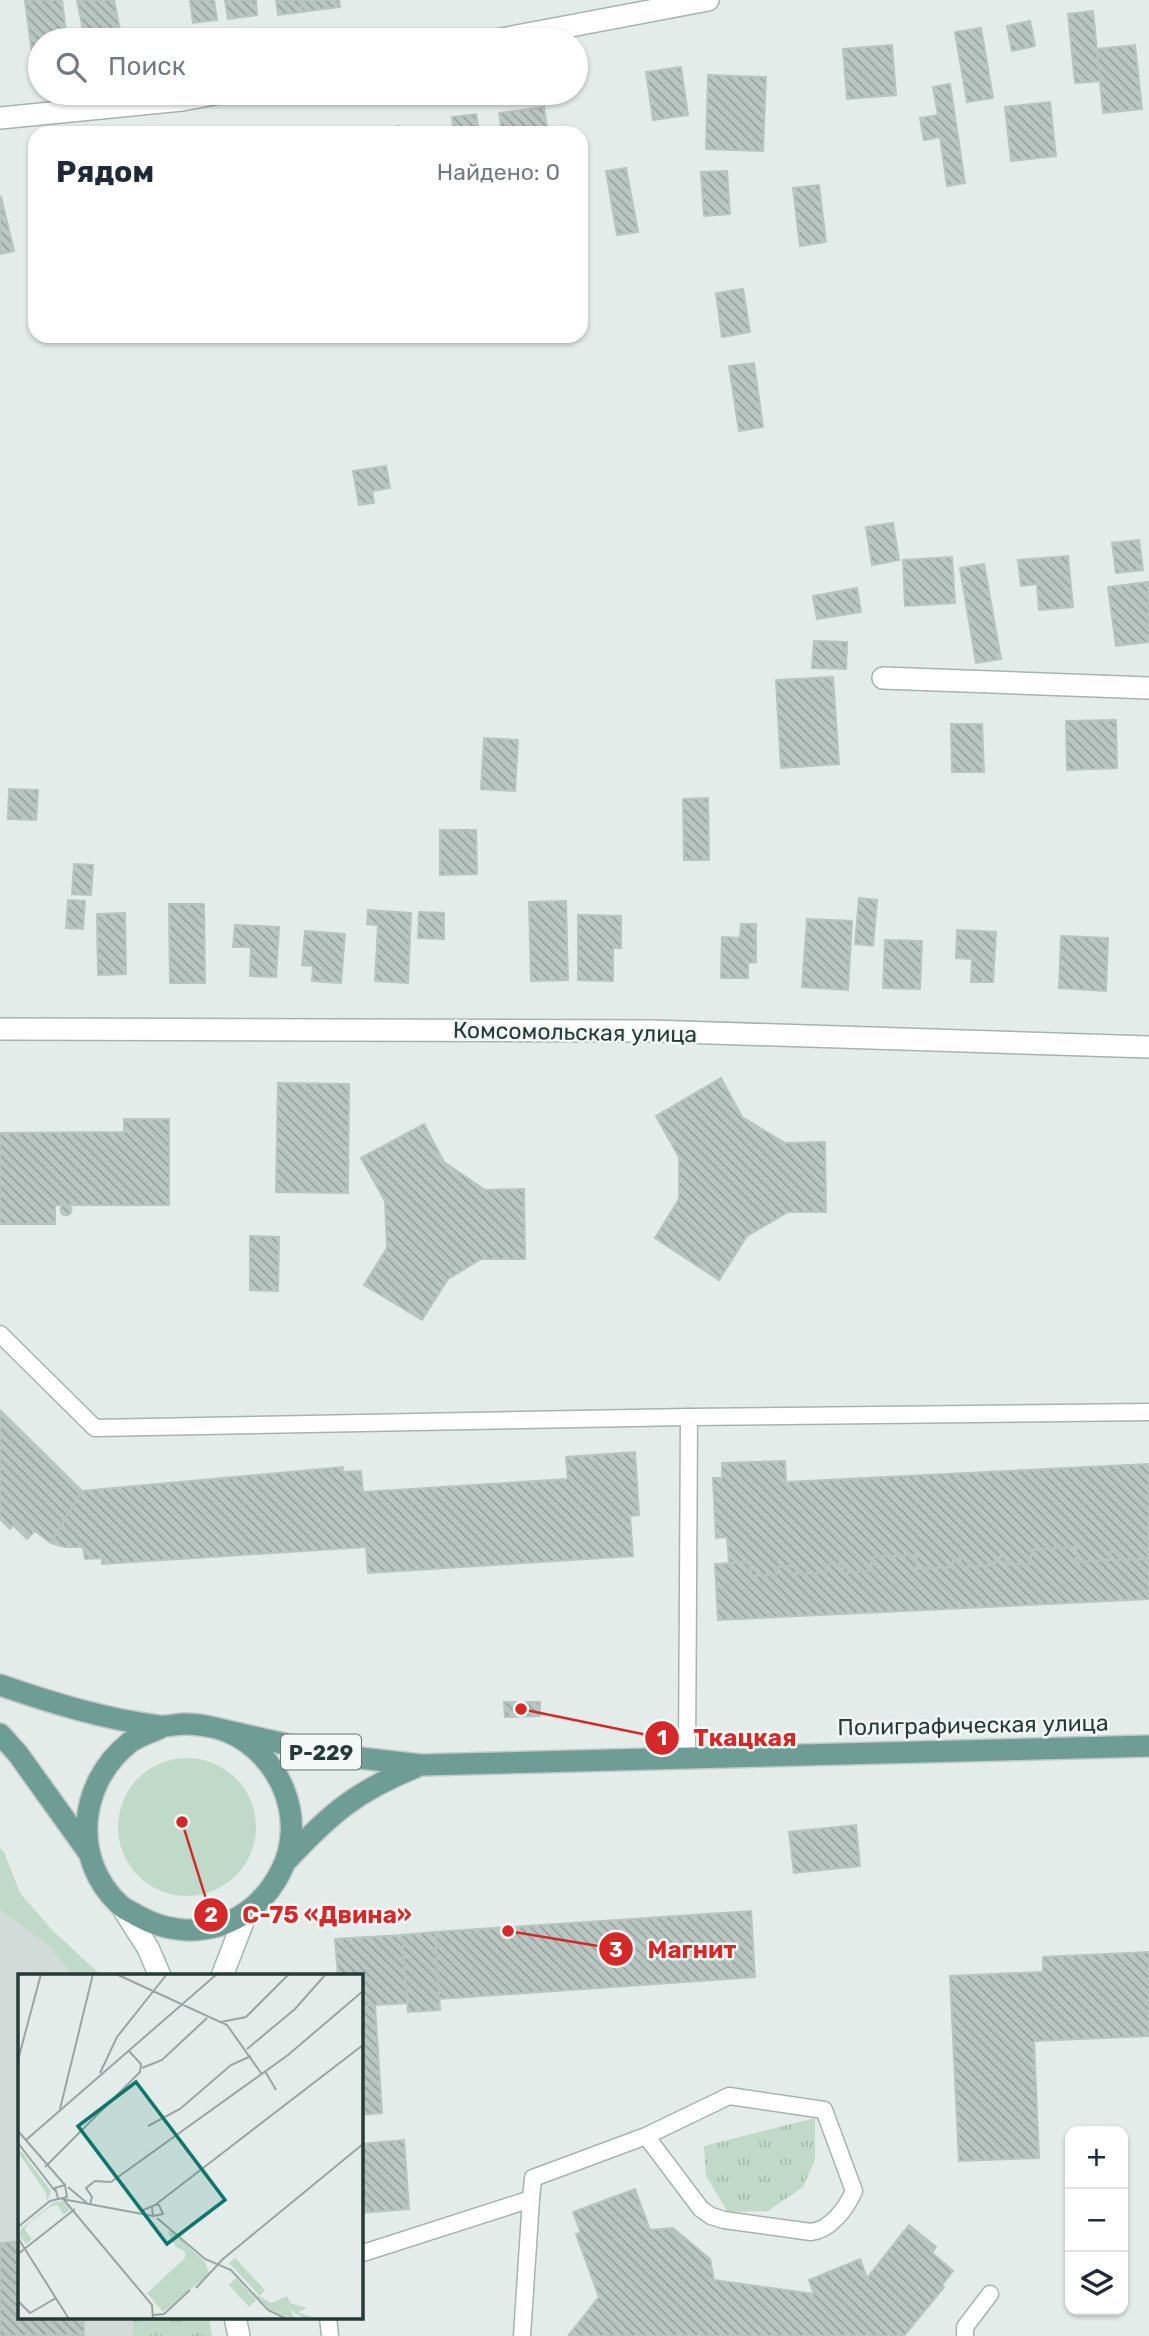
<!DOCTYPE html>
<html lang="ru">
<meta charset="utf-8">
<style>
:root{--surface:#fff;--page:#f6f6f7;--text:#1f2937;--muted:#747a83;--line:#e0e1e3}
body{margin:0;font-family:Rubik,sans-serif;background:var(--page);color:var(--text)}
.controls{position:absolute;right:21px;bottom:21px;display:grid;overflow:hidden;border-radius:14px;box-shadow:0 2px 5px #0004}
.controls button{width:63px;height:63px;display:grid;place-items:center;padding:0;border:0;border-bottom:2px solid var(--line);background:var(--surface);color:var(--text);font:35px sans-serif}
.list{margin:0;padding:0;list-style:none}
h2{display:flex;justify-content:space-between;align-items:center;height:91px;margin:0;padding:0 28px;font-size:30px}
h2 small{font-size:23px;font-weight:400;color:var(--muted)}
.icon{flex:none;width:38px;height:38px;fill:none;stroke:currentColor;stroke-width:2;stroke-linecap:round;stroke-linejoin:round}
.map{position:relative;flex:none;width:1149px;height:2336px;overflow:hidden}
.search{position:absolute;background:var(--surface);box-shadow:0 2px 5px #0004;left:28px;top:28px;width:560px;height:77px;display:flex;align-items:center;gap:18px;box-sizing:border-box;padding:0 24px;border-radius:38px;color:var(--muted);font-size:26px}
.panel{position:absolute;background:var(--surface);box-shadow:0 2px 5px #0004;left:28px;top:126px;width:560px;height:217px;border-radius:21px}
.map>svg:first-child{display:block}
.built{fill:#d2dbd8}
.grass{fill:#bfdac8}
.park{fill:url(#park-tufts)}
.building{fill:url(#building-back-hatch);stroke:#b7c5c0;stroke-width:2}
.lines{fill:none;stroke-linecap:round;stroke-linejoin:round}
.lane-casing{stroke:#a7b3b0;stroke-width:19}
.street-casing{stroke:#a7b3b0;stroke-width:24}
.secondary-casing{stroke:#a3b6b1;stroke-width:24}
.primary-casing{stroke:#c2c8c7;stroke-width:24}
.lane{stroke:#fff;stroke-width:16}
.street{stroke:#fff;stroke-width:21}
.secondary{stroke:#fff;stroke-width:21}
.primary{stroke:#6d9d94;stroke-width:21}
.labels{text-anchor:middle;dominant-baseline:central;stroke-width:5;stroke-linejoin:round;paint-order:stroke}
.shield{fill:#f4f8f6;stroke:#637470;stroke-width:2}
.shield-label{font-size:21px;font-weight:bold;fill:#253b37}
.street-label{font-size:23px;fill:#253b37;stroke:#f4f8f6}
.inset-road{fill:none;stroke:#98a5a2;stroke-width:2}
.view{fill:#0f766e;fill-opacity:0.15;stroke:#0f766e;stroke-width:3.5}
.inset-edge{fill:none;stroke:#253b37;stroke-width:3.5}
.leader{fill:none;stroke:#d62828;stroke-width:2.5}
.callout-dot{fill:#d62828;stroke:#f4f8f6;stroke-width:2.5}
.mark-label{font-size:21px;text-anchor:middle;font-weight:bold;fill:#fff}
.callout-label{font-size:24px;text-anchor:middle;font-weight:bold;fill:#d62828;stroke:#f4f8f6;stroke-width:5;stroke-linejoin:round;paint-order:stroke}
</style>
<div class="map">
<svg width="1149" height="2336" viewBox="0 0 1149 2336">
<defs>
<pattern id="park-tufts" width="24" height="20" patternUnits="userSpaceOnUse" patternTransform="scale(1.75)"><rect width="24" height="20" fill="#bfdac8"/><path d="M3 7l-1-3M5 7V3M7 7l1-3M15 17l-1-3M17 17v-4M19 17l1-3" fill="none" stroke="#a4bcac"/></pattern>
<pattern id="building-back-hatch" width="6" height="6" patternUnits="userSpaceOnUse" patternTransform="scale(1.75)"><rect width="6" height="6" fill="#b9c6c2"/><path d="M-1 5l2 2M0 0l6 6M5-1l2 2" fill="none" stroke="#96a29e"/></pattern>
</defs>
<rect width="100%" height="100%" fill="#e4ece9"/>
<polygon class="built" points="0,1909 51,1948 72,1975 19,1976 19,2317 132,2317 133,2336 0,2336"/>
<g class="grass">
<circle cx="187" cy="1827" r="69"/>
<polygon points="0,1848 4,1852 20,1893 53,1931 101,1975 72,1975 51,1948 0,1909"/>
</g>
<g class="park">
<polygon points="815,2118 815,2160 803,2187 768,2211 728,2212 706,2176 704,2146"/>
<polygon points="132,2317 209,2317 212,2336 133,2336"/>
</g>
<g class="building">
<polygon points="34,0 62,0 67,40 40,40 40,53 32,54 25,1"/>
<polygon points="77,0 114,0 122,40 85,40"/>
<polygon points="190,0 214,0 217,20 193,23"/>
<polygon points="225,0 256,0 257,15 228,19"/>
<polygon points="276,0 300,0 302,12 278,15"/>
<polygon points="300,0 339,0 340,7 302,12"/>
<polygon points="1093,11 1100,81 1075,83 1068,14"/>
<polygon points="1030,21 1035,46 1012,51 1007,26"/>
<polygon points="981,28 993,98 967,102 955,32"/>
<polygon points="892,45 896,95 847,99 843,49"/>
<polygon points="1135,45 1142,109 1103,113 1097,49"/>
<polygon points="681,67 688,115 653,120 646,72"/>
<polygon points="708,75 766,77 763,151 706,149"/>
<polygon points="950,84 965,183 947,186 940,137 924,140 920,118 938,115 933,87"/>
<polygon points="1050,102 1056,156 1011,161 1005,107"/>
<polygon points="544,107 548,133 502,133 499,113"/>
<polygon points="476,114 479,133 454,133 452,117"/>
<polygon points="398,126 400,133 377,133"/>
<polygon points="626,168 638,232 617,235 606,171"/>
<polygon points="727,171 730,214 704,216 701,172"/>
<polygon points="819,185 826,242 800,246 793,188"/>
<polygon points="1,197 14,251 0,254 0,198"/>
<polygon points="743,289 750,332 722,337 716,293"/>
<polygon points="754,363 763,427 739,431 729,366"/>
<polygon points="386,466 390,488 372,491 374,503 359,505 353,471"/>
<polygon points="893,523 899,560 872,565 866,527"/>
<polygon points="1139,540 1143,570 1116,573 1112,543"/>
<polygon points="1068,556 1073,607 1039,610 1037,584 1021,586 1018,560"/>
<polygon points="952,557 955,603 905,606 903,560"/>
<polygon points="984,564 1001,659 976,663 960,568"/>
<polygon points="1148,582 1149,642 1116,646 1108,587"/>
<polygon points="857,588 861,612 817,619 813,596"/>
<polygon points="814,641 847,642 846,669 812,668"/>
<polygon points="833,677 839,764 781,768 776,680"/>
<polygon points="1116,720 1117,768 1067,770 1066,721"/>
<polygon points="951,724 982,724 984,772 952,772"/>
<polygon points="484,738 518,740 515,791 481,789"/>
<polygon points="9,789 38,790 36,820 8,819"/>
<polygon points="708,798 709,860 684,860 683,799"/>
<polygon points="440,830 476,830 477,874 440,875"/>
<polygon points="74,864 93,865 91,895 72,894"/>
<polygon points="859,898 877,900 873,946 855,944"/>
<polygon points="68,900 85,901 83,929 66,928"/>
<polygon points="566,901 568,980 531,981 529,902"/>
<polygon points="169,904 204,904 205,983 170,983"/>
<polygon points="368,910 411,913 408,983 375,981 378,925 367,924"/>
<polygon points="419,912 444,913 444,939 418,938"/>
<polygon points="125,913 126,974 98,975 97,914"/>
<polygon points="578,915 621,916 621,948 613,948 613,981 578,980"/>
<polygon points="807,919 852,921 848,990 802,987"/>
<polygon points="741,924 756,924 756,962 748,963 748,978 721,978 722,937 740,938"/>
<polygon points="235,925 279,927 276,977 250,976 251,947 233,947"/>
<polygon points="957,930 996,932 993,982 971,982 972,959 956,958"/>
<polygon points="305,931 345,934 341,983 312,981 313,966 302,965"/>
<polygon points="1061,936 1108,938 1106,991 1059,988"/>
<polygon points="885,940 922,941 920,989 883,988"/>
<polygon points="721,1078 742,1117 785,1143 825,1142 826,1212 788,1212 747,1236 719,1280 655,1238 679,1199 679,1157 656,1116"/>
<polygon points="278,1083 349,1084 348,1193 276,1192"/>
<polygon points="124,1119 169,1119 169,1205 55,1205 55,1224 0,1224 0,1133 124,1132"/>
<polygon points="424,1124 444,1162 485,1190 524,1189 525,1259 481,1259 448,1279 422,1320 364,1285 387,1248 385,1201 361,1158"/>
<circle cx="66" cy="1210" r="5.5"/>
<polygon points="250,1236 279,1237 278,1291 250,1290"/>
<polygon points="0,1410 82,1491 51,1543 35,1531 27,1539 13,1525 10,1529 0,1519"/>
<polygon points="635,1452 639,1515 630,1516 633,1556 368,1573 366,1547 102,1564 102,1558 85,1559 83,1547 65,1547 51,1543 82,1491 343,1467 342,1472 361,1471 363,1492 568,1479 566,1457"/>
<polygon points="785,1461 786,1482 1149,1464 1148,1559 1119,1560 1118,1552 1110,1552 1110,1560 1076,1562 1076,1547 1031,1550 1031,1564 1006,1565 1005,1557 995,1557 995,1565 961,1567 960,1558 953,1559 953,1567 917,1569 916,1555 871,1557 872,1571 843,1573 843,1564 825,1565 826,1573 796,1574 795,1566 776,1567 776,1575 751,1576 750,1562 729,1563 727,1537 716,1538 713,1478 722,1478 722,1463"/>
<polygon points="1076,1547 1076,1562 1110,1560 1110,1552 1118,1552 1119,1560 1148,1559 1147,1550 1149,1550 1149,1599 718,1620 715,1564 750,1562 751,1576 776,1575 776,1567 795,1566 796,1574 826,1573 825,1565 843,1564 843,1573 872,1571 871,1557 916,1555 917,1569 953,1567 953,1559 960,1558 961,1567 995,1565 995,1557 1005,1557 1006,1565 1031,1564 1031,1550"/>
<polygon points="504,1702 540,1702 540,1716 505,1717"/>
<polygon points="856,1825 860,1866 794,1873 789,1832"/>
<polygon points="751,1911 755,1977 439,1999 435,1932"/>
<polygon points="435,1932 440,2010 408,2012 402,1935"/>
<polygon points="402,1935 407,2003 360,2006 360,1976 338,1976 335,1939"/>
<polygon points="1149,1952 1149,2036 1034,2041 1039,2158 959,2161 950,1976 1043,1972 1043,1957"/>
<polygon points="375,2005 382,2113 360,2115 360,2006"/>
<polygon points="404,2140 409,2209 360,2213 360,2144"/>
<polygon points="635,2189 650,2230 673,2228 710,2259 714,2280 814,2294 809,2280 860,2259 867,2278 909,2225 936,2247 932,2253 953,2271 942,2285 944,2287 904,2336 568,2336 599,2297 576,2234 581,2233 573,2212"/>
<polygon points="19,2241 19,2317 83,2317 84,2335 0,2336 0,2243"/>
</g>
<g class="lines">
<g class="lane-casing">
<g id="lane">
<polyline points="0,1334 95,1428 689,1417"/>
<polyline points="687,1758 689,1417 1149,1412"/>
<path d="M531,2199l2,-21 113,-42 55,73 10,7 13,4 87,12c19,-2 35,-23 43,-41l-30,-81 -95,-14 -83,40"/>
<polyline points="360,2254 531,2199 522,2336"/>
<polyline points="328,2317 330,2336"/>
<polyline points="965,2336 965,2327 990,2294"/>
</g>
</g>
<g class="street-casing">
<g id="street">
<polyline points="496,40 708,0"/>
<polyline points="0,118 182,100 220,93"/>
<polyline points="883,678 1149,688"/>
<polyline points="0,1029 651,1031 1149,1047"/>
</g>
</g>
<g class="secondary-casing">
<g id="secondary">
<polyline points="122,1907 148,1948 160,1976"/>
<polyline points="222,1976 246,1914"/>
<polyline points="235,2317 239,2336"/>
</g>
</g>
<g class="primary-casing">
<g id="primary">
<path d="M0,1685c52,18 104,34 159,41 8,1 17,-2 26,-2 12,0 30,3 41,7 54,22 82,88 55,140 -27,55 -89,75 -143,45 -6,-4 -13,-6 -18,-11 -49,-45 -42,-121 9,-162 9,-7 23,-11 33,-16"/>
<polyline points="223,1730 334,1755 421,1765 1149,1746"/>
<polyline points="0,1734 18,1754 89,1853"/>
<path d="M288,1859c43,-46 69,-68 128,-92"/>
</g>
</g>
<use href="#lane" class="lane"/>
<use href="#street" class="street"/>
<use href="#secondary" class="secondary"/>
<use href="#primary" class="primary"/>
</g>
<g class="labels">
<rect class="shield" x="281" y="1734.5" width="80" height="35" rx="5"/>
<g class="shield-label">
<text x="321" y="1752">Р-229</text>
</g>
<g class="street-label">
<text transform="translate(575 1032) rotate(1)">Комсомольская улица</text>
<text transform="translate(973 1725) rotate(-1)">Полиграфическая улица</text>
</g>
</g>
<g transform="translate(18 1974)">
<rect width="345" height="345" fill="#e4ece9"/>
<path d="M0,178h4l29,39 -4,11 -1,-9zM45,227l7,8 -6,6 -7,-10 -7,2 -22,17 -3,6 7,9 -6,5 -7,-9 3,-7 32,-26zM234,318l19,11 16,-7 3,7 17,5 -9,4 18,7h-11l-15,-9 5,9 -10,-3 -16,-7z" fill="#bfdac8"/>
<path d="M153,256l34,32 4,12 -46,38 -16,-19 38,-35v-7l-9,-4 -8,-14zM217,284l30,32 -5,6 -31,-33zM218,304l20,22 -7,7 -20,-22z" fill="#bfdac8"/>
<path class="inset-road" d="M98,0l111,51 34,48M203,48l25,-5 43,-43M229,75l48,-40 31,-35M0,86l23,-86M124,94l20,-8 45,-42M247,97l11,19M82,99l17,-36 50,-63M42,135l33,-135M130,152l32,-17 51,-44 20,-9M0,157l47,54M8,166l191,-166M0,169l37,48M27,193l95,-95 1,-8 -13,-14M50,213l19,16M44,225l91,17M46,226l88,105 1,14M72,230l2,-7 -6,-9 9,-7 16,1 177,-127 75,-64M137,231l208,-160M123,237l14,-6h4l4,9 -10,2 -1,-9M139,244l48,41 26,11 37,40 19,9M0,253l32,-26 17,-4 -2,-12 -10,3 3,10M0,264l51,81M0,280l57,-45M178,314l27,-29 140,-115M0,327l12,12 26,-15M136,341l10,-1 26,-24"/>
<path class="view" d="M118,108l89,118 -58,44 -89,-118z"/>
<rect width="345" height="345" class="inset-edge"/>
</g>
<path class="leader" d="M521 1709L662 1738M182 1822L211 1915M508 1931L616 1949"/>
<g class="callout-dot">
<circle cx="521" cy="1709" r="7"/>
<circle cx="182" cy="1822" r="7"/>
<circle cx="508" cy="1931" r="7"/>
<circle cx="662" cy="1738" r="18"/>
<circle cx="211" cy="1915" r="18"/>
<circle cx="616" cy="1949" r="18"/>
</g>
<g class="mark-label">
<text x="662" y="1745">1</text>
<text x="211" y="1922">2</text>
<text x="616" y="1957">3</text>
</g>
<g class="callout-label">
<text x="745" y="1746">Ткацкая</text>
<text x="327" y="1923">С-75 «Двина»</text>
<text x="692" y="1958">Магнит</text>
</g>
</svg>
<div class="controls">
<button>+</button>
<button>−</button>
<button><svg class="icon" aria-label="layers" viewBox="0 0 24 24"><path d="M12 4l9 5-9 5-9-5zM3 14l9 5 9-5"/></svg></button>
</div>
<div class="search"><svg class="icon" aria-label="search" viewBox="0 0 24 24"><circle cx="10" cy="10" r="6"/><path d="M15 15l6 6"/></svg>Поиск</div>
<section class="panel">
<h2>Рядом<small>Найдено: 0</small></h2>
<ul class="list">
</ul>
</section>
</div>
